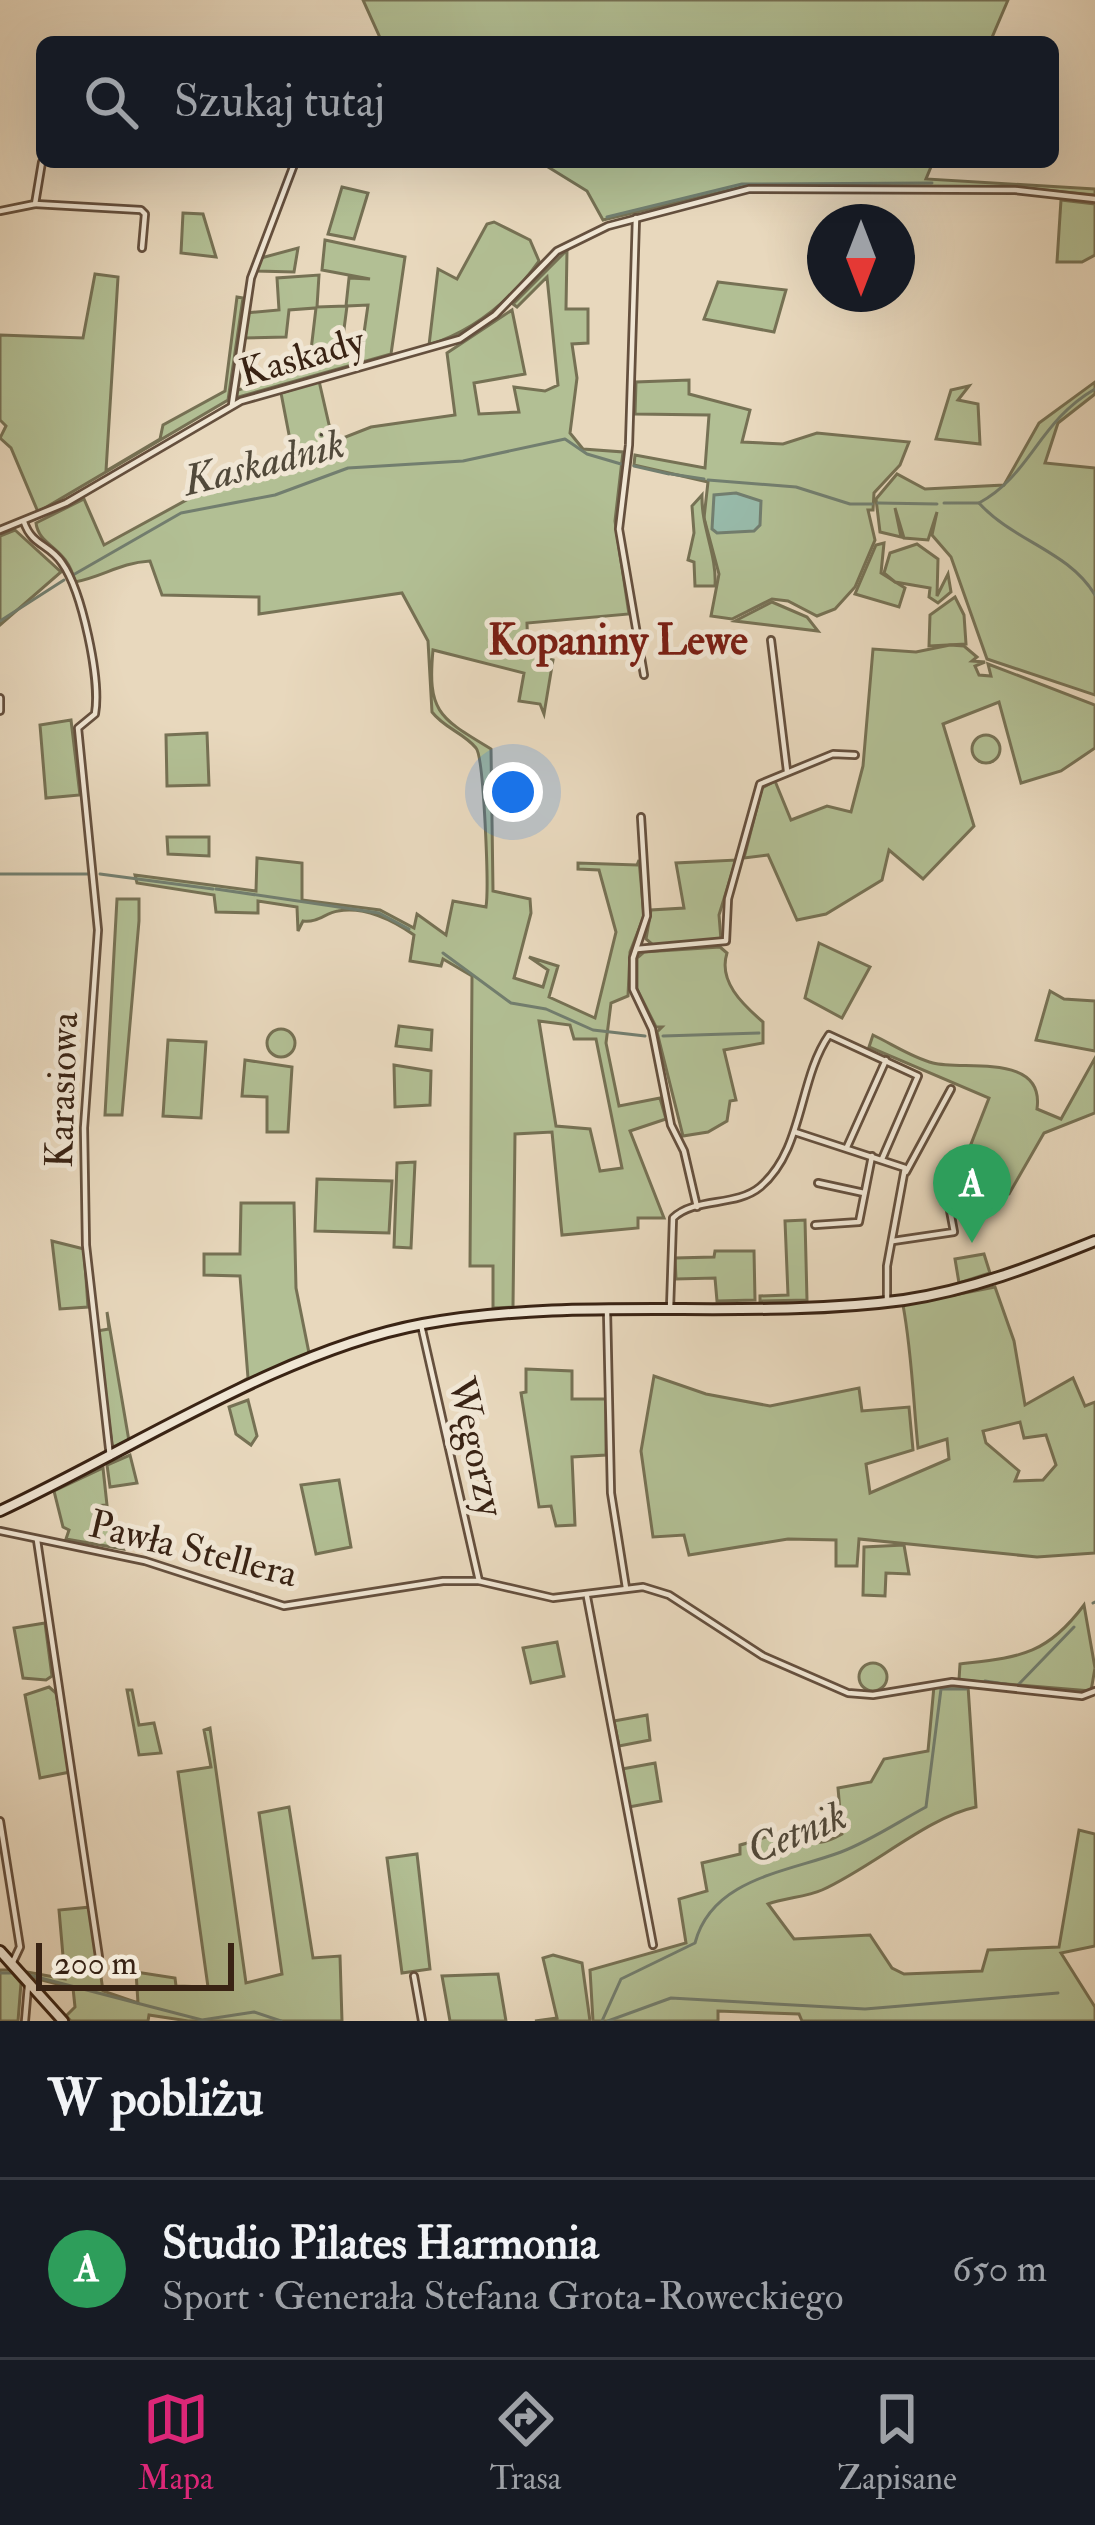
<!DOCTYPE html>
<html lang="pl">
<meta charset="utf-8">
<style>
:root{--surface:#171b24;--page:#242831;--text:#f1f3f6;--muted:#9ea1a6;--line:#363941;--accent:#db2777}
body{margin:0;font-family:"IM FELL Double Pica",serif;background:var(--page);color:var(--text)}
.compass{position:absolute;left:807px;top:204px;width:108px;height:108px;border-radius:50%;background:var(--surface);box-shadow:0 12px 48px #0002;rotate:180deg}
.scale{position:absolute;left:36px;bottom:30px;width:198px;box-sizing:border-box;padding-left:12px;border:6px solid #392314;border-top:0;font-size:33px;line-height:42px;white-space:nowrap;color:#392314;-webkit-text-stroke:9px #f0e6d4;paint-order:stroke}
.you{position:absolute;left:513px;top:792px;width:42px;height:42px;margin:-30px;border:9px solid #fff;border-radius:50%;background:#1a73e8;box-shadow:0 0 0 18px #1a73e833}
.badge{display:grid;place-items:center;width:78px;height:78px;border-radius:50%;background:var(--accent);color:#fff;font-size:39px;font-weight:700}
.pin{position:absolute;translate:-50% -99px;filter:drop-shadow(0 3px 6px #0008)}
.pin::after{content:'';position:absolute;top:63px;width:42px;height:36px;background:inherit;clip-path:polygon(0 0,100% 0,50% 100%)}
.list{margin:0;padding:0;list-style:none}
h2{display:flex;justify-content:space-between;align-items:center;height:156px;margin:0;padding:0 48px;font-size:51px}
h2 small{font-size:39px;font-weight:400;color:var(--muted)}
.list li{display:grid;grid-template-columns:78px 1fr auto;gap:36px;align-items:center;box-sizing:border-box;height:180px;padding:0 48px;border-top:3px solid var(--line)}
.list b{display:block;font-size:45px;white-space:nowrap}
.list p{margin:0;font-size:39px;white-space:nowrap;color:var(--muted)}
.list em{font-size:39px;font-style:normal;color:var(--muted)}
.icon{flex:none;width:66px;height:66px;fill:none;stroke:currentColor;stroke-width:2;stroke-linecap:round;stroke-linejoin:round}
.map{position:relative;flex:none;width:1095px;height:2021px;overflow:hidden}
.search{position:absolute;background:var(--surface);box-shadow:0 12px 48px #0002;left:36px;right:36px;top:36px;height:132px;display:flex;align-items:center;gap:30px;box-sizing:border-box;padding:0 42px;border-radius:18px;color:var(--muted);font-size:45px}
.sheet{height:336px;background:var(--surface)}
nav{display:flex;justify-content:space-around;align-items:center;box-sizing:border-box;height:168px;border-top:3px solid var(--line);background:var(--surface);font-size:33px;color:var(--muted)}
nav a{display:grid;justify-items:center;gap:6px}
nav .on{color:var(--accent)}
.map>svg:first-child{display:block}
.green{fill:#b2bf94;stroke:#767154;stroke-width:3;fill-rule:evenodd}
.water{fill:#98bbab;stroke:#727e6f;stroke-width:3}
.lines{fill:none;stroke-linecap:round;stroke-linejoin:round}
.stream{stroke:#727e6f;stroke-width:3}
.street-casing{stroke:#65503e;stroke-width:10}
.secondary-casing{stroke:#392314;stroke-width:14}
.street{stroke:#f0e6d4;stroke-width:4.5}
.secondary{stroke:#f0e6d4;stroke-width:8}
.labels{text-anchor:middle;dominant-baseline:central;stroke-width:10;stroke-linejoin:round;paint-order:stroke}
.street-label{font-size:39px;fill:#392314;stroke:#f0e6d4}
.water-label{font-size:42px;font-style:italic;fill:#51493a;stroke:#f0e6d4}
.neighbourhood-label{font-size:42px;font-weight:bold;fill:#7a1f14;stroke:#f0e6d4}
</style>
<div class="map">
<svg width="1095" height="2021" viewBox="0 0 1095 2021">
<rect width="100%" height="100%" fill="#e8d8bd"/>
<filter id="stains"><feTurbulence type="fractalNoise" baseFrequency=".00167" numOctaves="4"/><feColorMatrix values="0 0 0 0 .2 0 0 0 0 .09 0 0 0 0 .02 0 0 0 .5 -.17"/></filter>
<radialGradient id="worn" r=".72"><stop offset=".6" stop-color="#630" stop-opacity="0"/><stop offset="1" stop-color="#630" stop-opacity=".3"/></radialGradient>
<g class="green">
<polygon points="363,0 1008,0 990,42 382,42"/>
<polygon points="540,162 933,162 926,179 1095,189 1095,195 1013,187 746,186 603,220 587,191"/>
<polygon points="342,187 368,193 354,239 328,234"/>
<polygon points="1061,200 1095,204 1095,255 1082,262 1057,262"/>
<polygon points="183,213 203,214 216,257 181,253"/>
<path d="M494,222l36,18 9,21c-28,39 -63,69 -110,84l9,-76 19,10 30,-55z"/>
<path d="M325,240l80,17 -14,97 -156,44v-7l74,-24 7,-59 -27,2 -3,27 -44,1 4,-25 33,-3 -2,-32 42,-3 -2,32 29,-1 3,-28 21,1 -48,-9zM368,305l-7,49 -21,6 7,-54z"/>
<polygon points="298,248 294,272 257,271 261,258"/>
<path d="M567,250l-1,59h22v34l-16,1 5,34 -7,55 13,16 40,3 -8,69 14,93 -102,9 1,32 25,5 -9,54 -4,-10 -21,-3 5,-28 -91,-23c-6,63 7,68 58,99l2,142 37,8 1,14 -17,65 29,9 5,-17 -19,-13 29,9 -9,31 46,21 21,-86 -17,-62 -21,-1v-6l59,2 2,-5 5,56 -14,36 -2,44 -17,7 -5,40 13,63 41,-8 6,21 -36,12 34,87h-26v10l-76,7 -10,-103 -37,2 -2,173 -20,1v-42h-23l2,-290 -29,-17 -2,7 -31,-5 4,-26c-21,-15 -50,-29 -76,-24 -13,2 -20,12 -35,10l-5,10 -1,-24 -39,-6v12l-42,-1 -2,-17 -77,-12 -2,-8 121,16 1,-33 45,5v37l78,10 34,18 3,-14 29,21 7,-34 33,6c3,-19 -2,-150 -10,-159 -12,-15 -32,-20 -44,-36l-4,-71 -26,-48 -143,21v-17l-97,-2 -12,-34c-31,2 -45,15 -75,21 -8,-36 -36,-35 -39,-59l48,-24 20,46 99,-54 93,-20 -15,-78 38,-12 14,61 38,-15 84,-12 -8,-62 65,-43 13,64 -51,9 5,31 40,-2 -5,-25 31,4 13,-6 -11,-108 -30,30 -4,-3zM539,1021l31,4 4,14h22l26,129 -22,3 -10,-42 -34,-3z"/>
<polygon points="95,274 118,277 106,471 160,439 163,425 225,391 237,297 243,298 228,400 38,512 11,448 0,438 6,426 0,420 0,335 83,338"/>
<polygon points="718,282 786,290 774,332 704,319"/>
<polygon points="689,380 689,394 750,410 742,442 783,444 817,433 909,442 900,465 874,493 873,510 868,510 875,540 855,587 835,609 817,616 788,601 772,599 732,619 711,616 719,574 704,518 708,482 634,465 635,455 705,468 709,415 635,414 636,382"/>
<polygon points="1095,382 1095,394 1058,423 1045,463 1095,468 1095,695 987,659 951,557 932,535 937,512 928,540 904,538 895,508 901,537 880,532 876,499 897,474 925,489 1004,485 1039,423"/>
<polygon points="969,386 958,400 978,404 980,444 936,439 951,390"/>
<path d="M702,495c-1,32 15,59 13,91h-20l-1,-24 -6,-2 6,-27 -2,-27z"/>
<polygon points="15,530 61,572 0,625 0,536"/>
<polygon points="884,543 881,573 905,588 899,607 855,594 876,545"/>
<polygon points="917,544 938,559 937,596 948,574 951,592 938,603 929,597 930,588 895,582 884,573 890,553"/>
<polygon points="955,597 964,615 966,644 929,646 930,615"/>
<polygon points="772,602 807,617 818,631 735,621"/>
<polygon points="950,645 964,646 977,657 972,661 985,662 975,666 979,675 991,676 988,664 1095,705 1095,748 1061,771 1021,783 999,702 943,724 974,826 923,879 889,850 882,880 826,914 797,920 768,855 744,858 762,788 775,781 791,820 827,806 851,812 863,766 873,649 916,652"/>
<polygon points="71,720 80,795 46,798 40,725"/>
<polygon points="207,733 209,785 167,786 166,735"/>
<circle cx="986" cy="749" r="14"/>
<polygon points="167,837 209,837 209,856 168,854"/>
<polygon points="736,860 719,915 721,940 653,945 646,939 651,910 684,908 676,863"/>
<polygon points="117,899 139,899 139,921 122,1115 105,1115"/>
<polygon points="819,943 870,967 842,1018 805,998"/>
<path d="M720,947l7,6c-9,28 15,51 36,69v21l-39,7 12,50 -6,1 -3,20 -19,11 -25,4 -26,-104 5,-5h-6l-19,-38v-31l7,-6z"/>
<polygon points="1050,991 1064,999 1095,1001 1095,1051 1036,1040"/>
<polygon points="399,1026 432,1030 431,1050 396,1046"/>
<circle cx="281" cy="1043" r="14"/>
<path d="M873,1035c19,9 40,23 60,28 31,8 112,-11 104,46l24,10 34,-61v55l-51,20 -35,61 -51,8 6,-40 25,-64 -120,-51z"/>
<polygon points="168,1040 206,1042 201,1118 163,1116"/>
<polygon points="245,1060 292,1067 288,1132 267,1132 267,1097 242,1096"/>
<polygon points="394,1065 431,1071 430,1105 395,1107"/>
<polygon points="415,1162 411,1248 394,1247 397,1163"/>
<polygon points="317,1179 392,1181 389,1233 315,1231"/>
<polygon points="241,1203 294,1203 296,1288 309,1353 216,1397 248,1378 240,1276 204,1275 204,1254 240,1254"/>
<polygon points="805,1220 807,1300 760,1301 760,1296 788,1295 785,1221"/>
<polygon points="52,1241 84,1249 88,1307 60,1309"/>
<polygon points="715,1251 754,1251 755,1300 717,1301 715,1278 676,1279 675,1258 714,1257"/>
<polygon points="984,1254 990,1273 959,1283 955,1259"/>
<path d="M995,1287l19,54 11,64 48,-27 12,28 10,-4v151l-58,4 -178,-18 -2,27h-21v-26l-48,-1 -99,16 -5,-20 -31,2 -12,-86 13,-75 52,18 64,12 89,-18 3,23 47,-4 4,43 -47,14 4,29 79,-34 -2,-20 -29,9c-5,-50 -6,-94 -15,-143zM1020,1422l4,16 22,-3 10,30 -13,15 -28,1 4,-10 -33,-28 -3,-12z"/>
<polygon points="107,1312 129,1441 117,1448 112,1445 97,1331 109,1329"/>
<polygon points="526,1369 572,1371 572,1399 606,1399 606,1455 572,1457 575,1525 556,1526 551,1506 539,1507 521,1393 526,1392"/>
<polygon points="248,1400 257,1436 251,1445 236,1434 229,1407"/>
<polygon points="130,1455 137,1483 110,1487 107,1465"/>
<polygon points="103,1468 107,1505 93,1506 95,1528 111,1528 123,1549 66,1539 69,1530 63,1527 54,1491"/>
<polygon points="339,1480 351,1547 316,1554 301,1485"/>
<polygon points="904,1545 909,1574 886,1573 885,1596 863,1595 864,1547"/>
<path d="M1084,1605l11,63 -4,23 -132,-11 1,-16c59,-7 86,-8 124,-59z"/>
<polygon points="45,1623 52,1676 46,1680 23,1678 14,1628"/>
<polygon points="557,1642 564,1676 531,1683 523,1648"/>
<circle cx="873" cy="1677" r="14"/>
<path d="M934,1686h34l8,121c-48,10 -103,60 -154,83 -16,7 -38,8 -54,14l26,35 76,-4 22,33 12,6 78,-3 6,-21 71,-3 20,-117 16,4v112l-34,7 34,54v14h-293l-3,-7 -81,-3v10h-125l-3,-51 96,-27 -7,-44 28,-8 -5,-28 38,-9v-9c13,-3 35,-13 48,-11 26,3 24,17 54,0l-4,-46 33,-6 13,-23 44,-8z"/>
<polygon points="49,1687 56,1693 70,1772 40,1778 25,1695"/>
<polygon points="127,1690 132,1690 139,1725 154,1723 161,1753 139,1755"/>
<polygon points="647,1715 650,1740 619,1746 614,1721"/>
<polygon points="210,1728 246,1983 282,1974 259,1813 289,1807 313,1958 340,1956 342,2021 188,2021 149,2015 148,2021 71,2021 66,2016 75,2007 73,1988 26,1976 27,1972 65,1979 59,1910 91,1907 103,1991 138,2003 136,1972 175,1978 176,1986 208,1987 178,1772 211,1767 204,1730"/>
<polygon points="655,1763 661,1801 629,1807 622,1769"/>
<polygon points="417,1854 430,1969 402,1973 387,1858"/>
<polygon points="553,1955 582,1963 590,2021 535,2021 557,2018 543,1958"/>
<polygon points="0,1970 10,1970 21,1983 18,2021 0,2021"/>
<polygon points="498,1974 506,2021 450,2021 442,1976"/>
</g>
<polygon class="water" points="736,493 761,501 760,525 754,531 717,533 712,529 714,495"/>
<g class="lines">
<g class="stream">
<polyline points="607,217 742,184 932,183"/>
<polyline points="634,466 669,474"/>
<polyline points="671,474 704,479"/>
<polyline points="708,480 796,487 850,504 872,504"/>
<polyline points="878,503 937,504"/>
<path d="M944,503h35c34,38 90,48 116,92"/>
<path d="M979,503c51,-27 60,-82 116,-114"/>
<polyline points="73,575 181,513 275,495 348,468 463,461 565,439 587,454 621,464"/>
<polyline points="0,621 64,580"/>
<polyline points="0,874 89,874"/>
<polyline points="100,874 213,889"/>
<polyline points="216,889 379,913 409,929"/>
<polyline points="443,953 511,1003 546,1009 593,1030 645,1036"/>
<polyline points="663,1036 759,1033"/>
<polyline points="1093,1603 1095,1602"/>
<polyline points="985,1681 1017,1686 1074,1627"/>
<polyline points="0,1973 11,1973"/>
<polyline points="29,1975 202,2020 254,2012 281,2021"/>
<path d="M602,2021l19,-42 74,-36c17,-65 93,-71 146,-91 29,-11 57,-30 85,-45l15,-118h25"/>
<polyline points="608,2021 671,1998 865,2009 1058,1993"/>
</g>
<g class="street-casing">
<g id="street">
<polyline points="35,204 141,210 145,214 142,248"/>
<polyline points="0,211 35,204 42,162"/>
<polyline points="636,218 629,445 619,529 644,675"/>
<polyline points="232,405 251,278 295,162"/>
<path d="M24,522c8,24 26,22 38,41 20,28 39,117 33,151l-17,14 20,202 -14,198 2,117 24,212"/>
<polyline points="0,530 66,503 241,401 460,339 495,315 557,251 608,226 749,189 1015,190 1095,199"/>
<polyline points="771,640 787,771"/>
<polyline points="0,698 0,711"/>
<polyline points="641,817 647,916 633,958 633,989 652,1029 671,1125 684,1151 697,1207"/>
<polyline points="637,949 726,941 728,899 760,784 833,754 855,755"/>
<polyline points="795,1132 905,1168 887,1266 887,1301"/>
<polyline points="847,1147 886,1060"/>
<polyline points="906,1172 951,1089"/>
<polyline points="818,1183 864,1193"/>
<polyline points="815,1225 859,1222 872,1156"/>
<polyline points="893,1241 954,1232 949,1205"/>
<path d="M670,1309l3,-91c22,-21 63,-11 87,-31 44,-37 38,-107 69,-152l89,41 -36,83"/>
<polyline points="607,1311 611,1493 626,1588"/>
<polyline points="421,1325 479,1581"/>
<polyline points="0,1531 145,1561 284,1606 443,1581 479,1581 553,1598 643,1587 669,1595 763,1656 848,1693 873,1695 952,1682 1082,1696 1095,1691"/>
<polyline points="37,1540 99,1957"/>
<polyline points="587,1597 653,1945"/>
<polyline points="0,1821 20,1947 12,1964"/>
<polyline points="414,1976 422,2021"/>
<polyline points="25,2021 28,1986"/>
</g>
</g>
<g class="secondary-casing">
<g id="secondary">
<path d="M0,1511c131,-61 282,-161 423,-187 158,-29 323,-3 481,-24 67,-10 129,-34 191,-59"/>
<polyline points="0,1951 63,2021"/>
</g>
</g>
<use href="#street" class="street"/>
<use href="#secondary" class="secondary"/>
</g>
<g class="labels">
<g class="street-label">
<text transform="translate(302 357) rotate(-16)">Kaskady</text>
<text transform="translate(62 1090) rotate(-88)">Karasiowa</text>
<text transform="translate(476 1447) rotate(77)">Węgorzy</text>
<text transform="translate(193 1549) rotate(14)">Pawła Stellera</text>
</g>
<g class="water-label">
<text transform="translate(264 463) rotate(-14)">Kaskadnik</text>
<text transform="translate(797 1833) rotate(-22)">Cetnik</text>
</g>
<g class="neighbourhood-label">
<text x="618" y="641">Kopaniny Lewe</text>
</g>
</g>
<rect width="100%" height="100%" filter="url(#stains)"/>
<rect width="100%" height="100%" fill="url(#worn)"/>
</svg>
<svg class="compass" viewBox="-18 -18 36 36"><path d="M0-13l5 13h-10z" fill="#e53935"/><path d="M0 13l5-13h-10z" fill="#9ea1a6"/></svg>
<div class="scale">200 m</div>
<div class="you"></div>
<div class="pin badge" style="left:972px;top:1243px;background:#2e9e5b">A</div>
<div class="search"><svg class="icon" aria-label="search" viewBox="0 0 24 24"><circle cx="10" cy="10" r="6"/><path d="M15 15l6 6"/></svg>Szukaj tutaj</div>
</div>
<section class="sheet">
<h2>W pobliżu<small></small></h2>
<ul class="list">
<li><span class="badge" style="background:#2e9e5b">A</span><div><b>Studio Pilates Harmonia</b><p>Sport · Generała Stefana Grota-Roweckiego</p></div><em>650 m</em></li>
</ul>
</section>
<nav>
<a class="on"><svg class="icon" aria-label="map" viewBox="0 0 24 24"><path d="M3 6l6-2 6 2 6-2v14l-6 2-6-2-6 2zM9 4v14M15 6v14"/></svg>Mapa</a>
<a><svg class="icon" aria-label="directions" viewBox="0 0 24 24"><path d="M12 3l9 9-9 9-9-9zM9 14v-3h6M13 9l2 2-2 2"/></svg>Trasa</a>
<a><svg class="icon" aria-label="saved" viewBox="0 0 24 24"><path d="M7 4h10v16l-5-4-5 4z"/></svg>Zapisane</a>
</nav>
